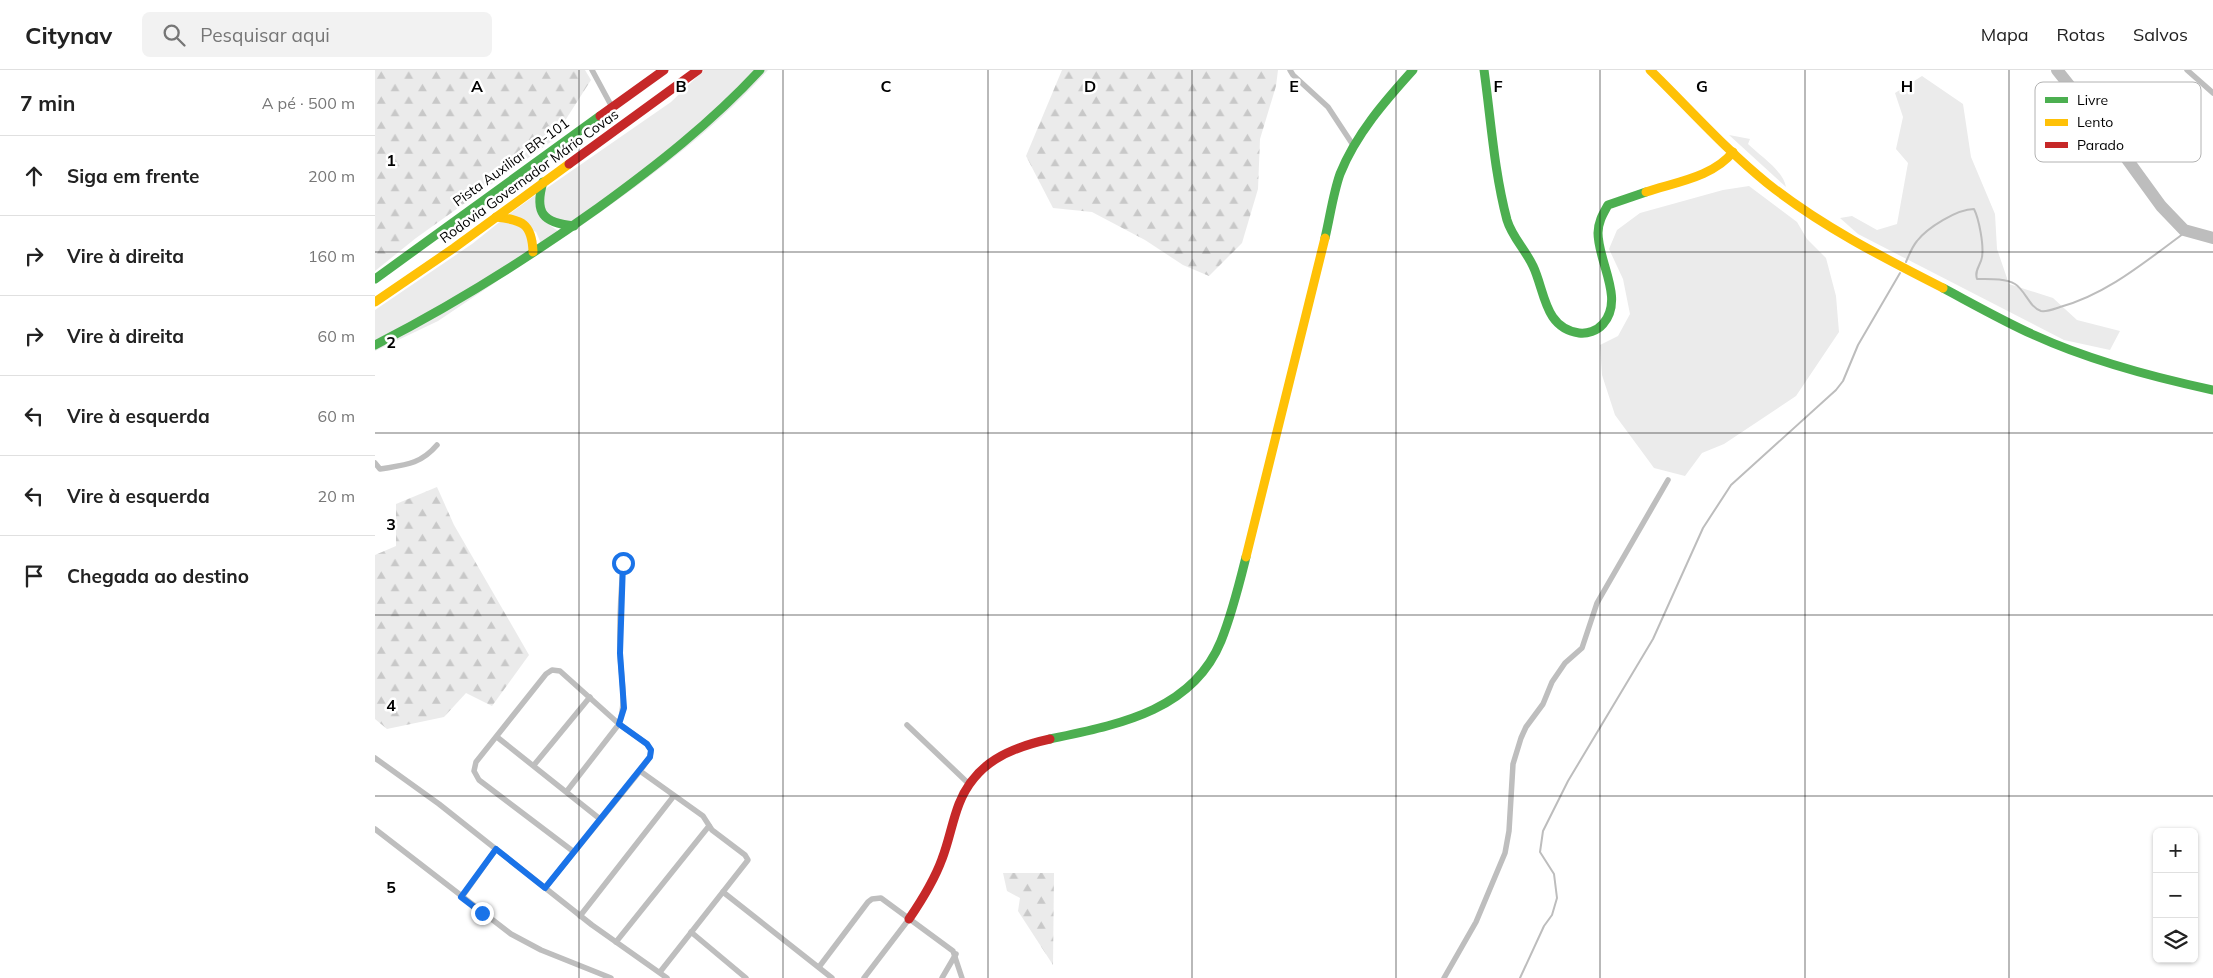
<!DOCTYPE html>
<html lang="pt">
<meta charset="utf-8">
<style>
:root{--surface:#fff;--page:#f2f2f2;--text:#222;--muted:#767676;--line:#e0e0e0}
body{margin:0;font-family:Mulish,sans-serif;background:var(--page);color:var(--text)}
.controls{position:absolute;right:15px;bottom:15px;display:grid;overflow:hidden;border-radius:8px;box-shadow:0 1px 4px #0004}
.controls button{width:45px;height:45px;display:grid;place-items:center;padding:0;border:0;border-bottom:1px solid var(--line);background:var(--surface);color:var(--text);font:25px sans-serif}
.stop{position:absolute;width:15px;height:15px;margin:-11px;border:4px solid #1a73e8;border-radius:50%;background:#fff}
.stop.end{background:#1a73e8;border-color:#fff;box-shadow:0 1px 5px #0008}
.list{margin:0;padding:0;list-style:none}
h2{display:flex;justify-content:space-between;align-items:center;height:65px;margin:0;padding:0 20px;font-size:21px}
h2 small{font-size:16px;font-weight:400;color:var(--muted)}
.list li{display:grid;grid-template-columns:32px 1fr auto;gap:15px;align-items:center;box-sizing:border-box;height:80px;padding:0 20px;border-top:1px solid var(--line)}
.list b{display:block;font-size:19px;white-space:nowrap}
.list em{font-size:16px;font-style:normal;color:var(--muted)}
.icon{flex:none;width:28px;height:28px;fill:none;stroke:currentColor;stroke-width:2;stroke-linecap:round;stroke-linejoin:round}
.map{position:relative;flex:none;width:1838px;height:908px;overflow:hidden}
header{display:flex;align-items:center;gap:30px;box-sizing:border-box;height:70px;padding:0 25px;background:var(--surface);border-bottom:1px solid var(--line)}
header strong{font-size:24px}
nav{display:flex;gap:28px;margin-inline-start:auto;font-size:18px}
.search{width:350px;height:45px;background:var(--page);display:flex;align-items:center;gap:12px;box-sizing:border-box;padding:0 18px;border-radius:8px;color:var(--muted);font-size:19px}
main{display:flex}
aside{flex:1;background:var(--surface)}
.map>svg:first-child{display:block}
.green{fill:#ebebeb}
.forest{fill:url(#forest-firs)}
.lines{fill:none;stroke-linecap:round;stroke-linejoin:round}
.stream{stroke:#bdbdbd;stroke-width:2}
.river{stroke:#bdbdbd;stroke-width:12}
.street{stroke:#bebebe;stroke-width:5.5}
.fast{stroke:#4caf50;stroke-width:9}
.slow{stroke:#ffc107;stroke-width:9}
.jam{stroke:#c62828;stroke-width:9}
.route{stroke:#1a73e8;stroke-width:6}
.grid{fill:none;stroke:#000;stroke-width:1;stroke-opacity:0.55}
.labels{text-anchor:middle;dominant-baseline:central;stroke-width:5;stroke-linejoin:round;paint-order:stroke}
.street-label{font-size:14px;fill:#000;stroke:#fff}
.key{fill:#fff;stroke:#b2b2b2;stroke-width:1}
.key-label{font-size:14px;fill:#000}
.grid-label{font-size:16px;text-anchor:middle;font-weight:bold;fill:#000;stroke:#fff;stroke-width:5;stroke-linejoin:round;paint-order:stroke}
</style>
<header>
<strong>Citynav</strong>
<div class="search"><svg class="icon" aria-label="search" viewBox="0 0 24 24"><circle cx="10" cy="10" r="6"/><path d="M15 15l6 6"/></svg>Pesquisar aqui</div>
<nav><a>Mapa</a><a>Rotas</a><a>Salvos</a></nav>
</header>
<main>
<aside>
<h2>7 min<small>A pé · 500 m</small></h2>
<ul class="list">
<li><svg class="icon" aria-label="ahead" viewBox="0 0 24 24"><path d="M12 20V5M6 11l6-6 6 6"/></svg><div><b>Siga em frente</b></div><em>200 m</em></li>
<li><svg class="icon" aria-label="right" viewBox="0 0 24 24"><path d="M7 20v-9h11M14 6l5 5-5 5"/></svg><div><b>Vire à direita</b></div><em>160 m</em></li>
<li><svg class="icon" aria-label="right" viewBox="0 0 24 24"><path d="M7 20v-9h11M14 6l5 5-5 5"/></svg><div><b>Vire à direita</b></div><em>60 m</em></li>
<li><svg class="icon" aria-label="left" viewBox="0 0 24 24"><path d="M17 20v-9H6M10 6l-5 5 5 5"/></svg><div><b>Vire à esquerda</b></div><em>60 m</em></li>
<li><svg class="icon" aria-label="left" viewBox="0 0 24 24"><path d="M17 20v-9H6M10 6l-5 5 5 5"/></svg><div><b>Vire à esquerda</b></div><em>20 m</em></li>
<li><svg class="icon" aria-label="arrive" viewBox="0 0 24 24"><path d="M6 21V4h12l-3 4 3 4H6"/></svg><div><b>Chegada ao destino</b></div></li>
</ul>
</aside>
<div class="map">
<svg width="1838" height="908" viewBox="0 0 1838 908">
<defs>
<pattern id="forest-firs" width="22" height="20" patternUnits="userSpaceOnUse" patternTransform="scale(1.25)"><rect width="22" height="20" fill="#ebebeb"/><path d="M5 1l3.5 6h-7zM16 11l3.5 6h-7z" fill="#c8c8c8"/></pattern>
</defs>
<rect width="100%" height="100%" fill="#fff"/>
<g class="green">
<path d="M329,0h64c-57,63 -124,112 -193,160l-34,-18 3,-22 127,-88z"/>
<polygon points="1547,6 1588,34 1596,87 1620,144 1622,179 1634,214 1678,228 1702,250 1745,261 1735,280 1689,270 1483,164 1465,148 1477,146 1502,160 1522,154 1533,93 1521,79 1528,47 1520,23"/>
<path d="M1354,65l21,4 -2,5c12,12 35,26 38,43z"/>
<polygon points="1374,116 1422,152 1432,169 1451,188 1461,226 1464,262 1421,326 1349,374 1327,383 1310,406 1279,398 1240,345 1227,305 1225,275 1243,266 1255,244 1248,209 1234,179 1242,160 1265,143 1348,120"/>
<polygon points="166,121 170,152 186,163 162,185 165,171 161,162 129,148"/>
<polygon points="137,149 162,171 121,212 63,251 0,281 0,240 97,174 127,150"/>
</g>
<g class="forest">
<polygon points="0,0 210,0 216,10 177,71 41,168 0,201"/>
<polygon points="687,0 903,0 901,16 885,69 883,119 867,173 834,206 808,195 770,170 717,142 678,138 651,86"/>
<polygon points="62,417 79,455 154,585 117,636 91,623 69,647 12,659 0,649 0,485 21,476 21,434"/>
<polygon points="628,803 679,803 678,895 643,841 645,828 632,821"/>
</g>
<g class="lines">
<g class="stream">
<path d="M1531,192c3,-7 6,-15 11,-21 10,-13 40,-32 57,-32 5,10 10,36 8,48 -1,8 -8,13 -5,22 12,0 28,-1 38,5 10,6 15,24 26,27 6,1 13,-2 19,-4 48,-13 87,-47 127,-76"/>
<polyline points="1145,908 1169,856 1177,845 1182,828 1179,804 1165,782 1168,761 1193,711 1278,569 1328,458 1356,415 1461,320 1468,311 1483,275 1525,203"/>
</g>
<polyline class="river" points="1682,0 1741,74 1786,136 1809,160 1838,168"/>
<g class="street">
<polyline points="217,0 237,37"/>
<polyline points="915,0 918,5 953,37 978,75"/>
<polyline points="1812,0 1838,23"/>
<path d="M0,393l5,6c24,-4 40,-4 57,-24"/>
<polyline points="532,655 594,714"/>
<polyline points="122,667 225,749"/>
<polyline points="0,688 64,734 217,855 292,908"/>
<polyline points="159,695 215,627"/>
<polyline points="265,701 328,746 337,760 370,785 373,790 285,902"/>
<path d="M192,721l52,-67c8,-23 2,-46 1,-70 -1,-32 1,-66 4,-98"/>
<polyline points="0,759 136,864 166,880 236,908"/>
<polyline points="170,818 265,701 275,687 276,680 272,674 244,654 185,601 177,600 171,604 101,692 99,701 104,710 199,782"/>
<polyline points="348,822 457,908"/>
<polyline points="87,827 121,779"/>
<polyline points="205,846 298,727"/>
<polyline points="316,862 371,908"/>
<polyline points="241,872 334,756"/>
<polyline points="444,897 493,832 497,829 506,828 578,881 587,908"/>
<polyline points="489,908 534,849"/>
<polyline points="567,908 581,884"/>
<polyline points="1069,908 1101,852 1130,783 1134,761 1138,694 1146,668 1151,657 1168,634 1177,612 1190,593 1207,578 1222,533 1293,410"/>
</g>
<g class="fast">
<path d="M1109,0c7,50 10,101 23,150 5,17 18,29 26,46 12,25 11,62 46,67 8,1 18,-2 24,-9 22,-25 -5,-62 -5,-91 0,-11 5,-19 10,-28l38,-13"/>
<path d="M168,112c-9,31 0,41 31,44"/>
<path d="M950,168c5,-21 8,-44 15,-64 16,-40 45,-73 73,-104"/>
<polyline points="0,209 225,46"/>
<path d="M1568,218c30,16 60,33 91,47 57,26 118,42 179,55"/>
<path d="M0,275c78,-40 152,-86 223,-137 58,-42 114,-86 162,-138"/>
<path d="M675,669c66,-14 142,-27 171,-98 11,-27 18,-56 25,-84"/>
</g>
<g class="slow">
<path d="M1275,0c39,38 75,79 117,113 54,43 115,74 176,105"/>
<path d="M1271,122c30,-10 67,-15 87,-40"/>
<path d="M121,147c26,3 36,6 37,35"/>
<polyline points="0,232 79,178 194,94"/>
<polyline points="871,487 950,168"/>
</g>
<g class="jam">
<polyline points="225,46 289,0"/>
<polyline points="194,94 323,0"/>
<path d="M534,849c13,-19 25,-38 33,-60 7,-18 10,-37 17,-55 16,-41 50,-56 91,-65"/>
</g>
</g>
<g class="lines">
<polyline class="route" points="107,843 86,827 121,779 170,818 275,687 276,680 272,674 244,654 249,638 245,583 248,493"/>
</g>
<path class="grid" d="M204,0v908M408,0v908M613,0v908M817,0v908M1021,0v908M1225,0v908M1430,0v908M1634,0v908M0,182h1838M0,363h1838M0,545h1838M0,726h1838"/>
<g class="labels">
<g class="street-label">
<text transform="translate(136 92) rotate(-36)">Pista Auxiliar BR-101</text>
<text transform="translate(154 106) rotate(-36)">Rodovia Governador Mário Covas</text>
</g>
</g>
<rect x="1660" y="12" width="166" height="80" rx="8" class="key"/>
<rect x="1670" y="27" width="23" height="6" fill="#4caf50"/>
<rect x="1670" y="49" width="23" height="7" fill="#ffc107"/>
<rect x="1670" y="72" width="23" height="6" fill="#c62828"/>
<g class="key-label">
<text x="1702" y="35">Livre</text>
<text x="1702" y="57">Lento</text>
<text x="1702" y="80">Parado</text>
</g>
<g class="grid-label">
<text x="102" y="22">A</text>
<text x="306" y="22">B</text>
<text x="511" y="22">C</text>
<text x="715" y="22">D</text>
<text x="919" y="22">E</text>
<text x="1123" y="22">F</text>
<text x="1327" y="22">G</text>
<text x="1532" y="22">H</text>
<text x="16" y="96">1</text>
<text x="16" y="278">2</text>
<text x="16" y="460">3</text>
<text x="16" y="641">4</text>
<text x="16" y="823">5</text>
</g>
</svg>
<div class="controls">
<button>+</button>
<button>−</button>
<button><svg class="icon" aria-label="layers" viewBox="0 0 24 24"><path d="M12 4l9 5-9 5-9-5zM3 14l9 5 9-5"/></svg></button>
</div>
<div class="stop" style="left:248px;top:493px"></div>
<div class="stop end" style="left:107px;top:843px"></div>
</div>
</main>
